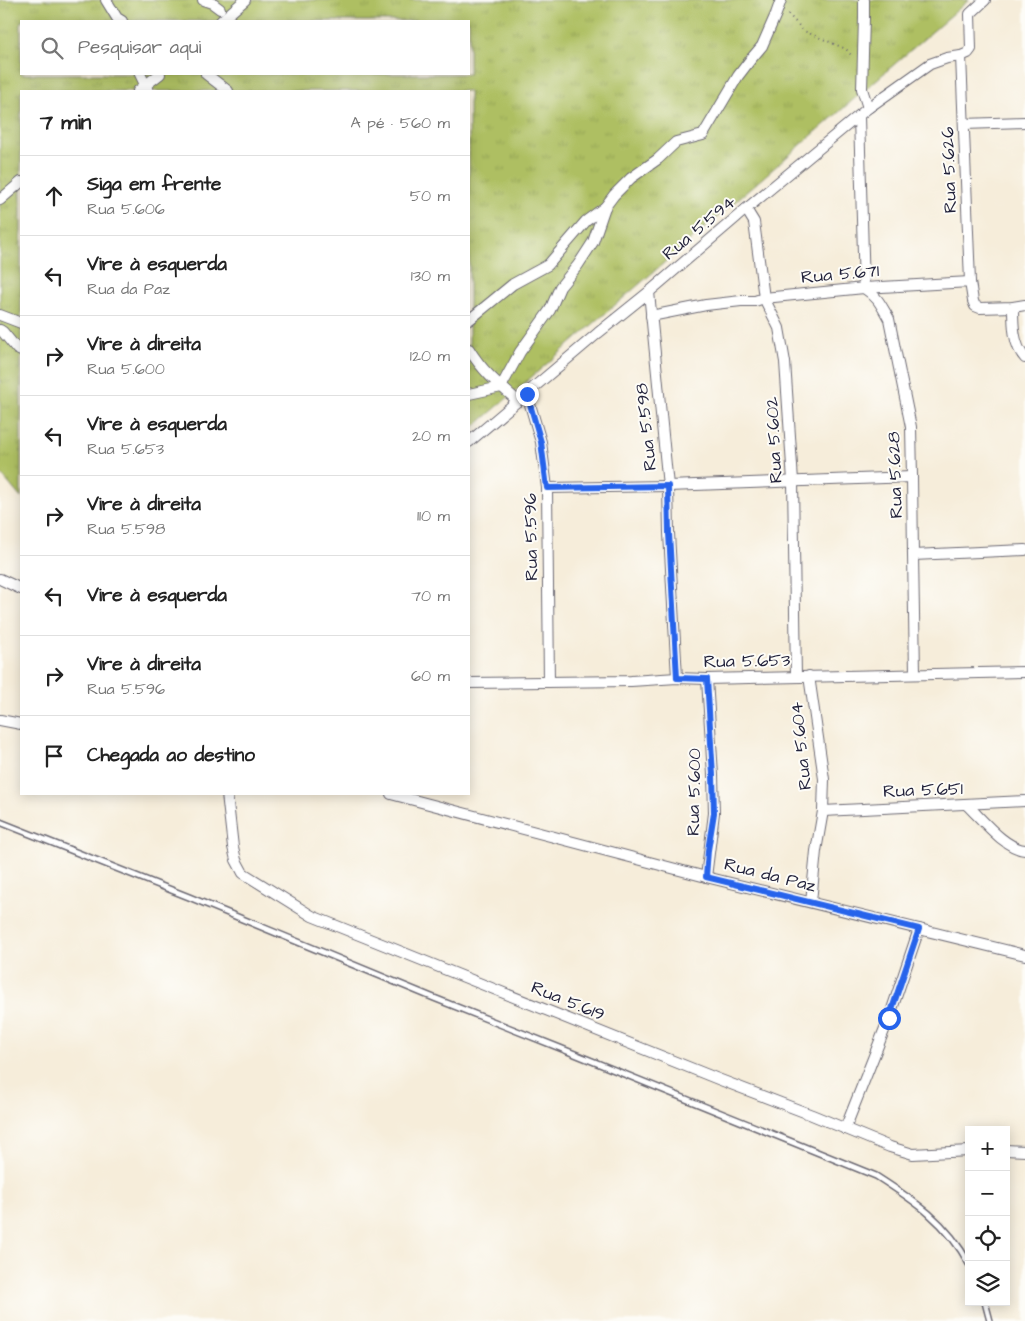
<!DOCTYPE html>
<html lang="pt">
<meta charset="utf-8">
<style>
:root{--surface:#fff;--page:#f6f6f6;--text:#222;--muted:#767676;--line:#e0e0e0}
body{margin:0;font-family:"Architects Daughter",sans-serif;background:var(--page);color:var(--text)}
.controls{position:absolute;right:15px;bottom:15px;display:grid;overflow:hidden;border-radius:0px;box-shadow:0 2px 12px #0003}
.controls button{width:45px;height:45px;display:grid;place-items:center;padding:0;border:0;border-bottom:1px solid var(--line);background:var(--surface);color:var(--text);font:25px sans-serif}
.stop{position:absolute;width:15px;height:15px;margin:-11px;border:4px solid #2563eb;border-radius:50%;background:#fff}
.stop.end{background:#2563eb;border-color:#fff;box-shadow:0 1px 5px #0008}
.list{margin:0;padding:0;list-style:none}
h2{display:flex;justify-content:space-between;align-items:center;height:65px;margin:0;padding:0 20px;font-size:21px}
h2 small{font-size:16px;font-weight:400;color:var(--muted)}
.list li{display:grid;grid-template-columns:32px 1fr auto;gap:15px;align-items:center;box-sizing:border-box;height:80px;padding:0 20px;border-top:1px solid var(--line)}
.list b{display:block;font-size:19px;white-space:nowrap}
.list p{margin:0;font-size:16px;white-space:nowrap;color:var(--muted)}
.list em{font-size:16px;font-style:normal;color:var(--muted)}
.icon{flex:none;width:28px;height:28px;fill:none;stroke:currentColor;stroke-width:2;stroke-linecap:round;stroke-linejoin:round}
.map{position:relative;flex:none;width:1025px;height:1321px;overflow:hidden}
.search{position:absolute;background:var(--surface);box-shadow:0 2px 12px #0003;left:20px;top:20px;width:450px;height:55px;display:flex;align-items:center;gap:12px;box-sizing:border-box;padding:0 18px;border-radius:0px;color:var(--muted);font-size:19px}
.panel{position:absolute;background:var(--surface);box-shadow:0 2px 12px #0003;left:20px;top:90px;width:450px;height:705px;border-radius:0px}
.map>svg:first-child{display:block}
.grass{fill:url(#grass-tufts);stroke:#68704e;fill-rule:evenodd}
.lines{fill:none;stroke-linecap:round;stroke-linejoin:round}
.service-casing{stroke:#6c6973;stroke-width:8}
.minor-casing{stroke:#6c6973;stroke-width:12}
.path{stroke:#6c6973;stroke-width:2;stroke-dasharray:1 4;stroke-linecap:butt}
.service{stroke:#fff;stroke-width:5}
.minor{stroke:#fff;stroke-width:10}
.route{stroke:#2563eb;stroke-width:6}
.labels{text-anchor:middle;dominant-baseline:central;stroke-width:4;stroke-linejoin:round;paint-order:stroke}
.street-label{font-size:18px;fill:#22223b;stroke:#fdfcf7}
</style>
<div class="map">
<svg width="1025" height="1321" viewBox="0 0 1025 1321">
<defs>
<pattern id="grass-tufts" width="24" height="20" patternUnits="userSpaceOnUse" patternTransform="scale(1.25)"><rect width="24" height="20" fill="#aebf62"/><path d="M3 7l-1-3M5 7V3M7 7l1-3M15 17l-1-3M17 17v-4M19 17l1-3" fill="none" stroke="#95a456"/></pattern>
</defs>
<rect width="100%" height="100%" fill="#fdfcf7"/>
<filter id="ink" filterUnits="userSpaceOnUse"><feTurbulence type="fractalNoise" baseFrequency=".02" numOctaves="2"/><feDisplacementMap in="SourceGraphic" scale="10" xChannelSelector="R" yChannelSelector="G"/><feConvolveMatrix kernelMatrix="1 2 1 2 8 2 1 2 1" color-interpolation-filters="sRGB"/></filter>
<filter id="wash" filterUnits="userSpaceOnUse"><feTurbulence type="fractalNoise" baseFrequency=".0096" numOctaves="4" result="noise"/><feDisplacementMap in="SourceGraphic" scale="20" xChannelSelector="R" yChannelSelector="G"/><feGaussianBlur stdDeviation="1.12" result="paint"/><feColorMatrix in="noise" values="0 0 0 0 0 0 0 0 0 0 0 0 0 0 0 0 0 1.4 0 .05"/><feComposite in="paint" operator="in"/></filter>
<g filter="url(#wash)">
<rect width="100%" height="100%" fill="#f6edda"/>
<path class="grass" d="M0,0h969l-500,431v-340h-448v407l-21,-25zM21,21h448v53h-448z"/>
</g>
<g filter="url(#ink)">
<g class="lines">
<g class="service-casing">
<g id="service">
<path d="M0,822l189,75 245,101 126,50 316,128c39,25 71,46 93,88"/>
<polyline points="985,1302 990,1321"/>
</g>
</g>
<g class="minor-casing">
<g id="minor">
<polyline points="106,0 117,18 122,21"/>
<polyline points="203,0 212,3 220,9"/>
<polyline points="864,0 864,18 862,89 868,108"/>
<polyline points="221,21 245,0"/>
<polyline points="961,56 970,282"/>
<polyline points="140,74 148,91"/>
<polyline points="206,74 228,91"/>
<polyline points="138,91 160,74"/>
<path d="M859,117l5,171c14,9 17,17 25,31l22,108 1,50 1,78 2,118"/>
<polyline points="964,124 1025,122"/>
<polyline points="0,200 21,182"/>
<polyline points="746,209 754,222 764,298 779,328 785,362 793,481 796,677"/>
<polyline points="649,292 668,486 669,533 677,678"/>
<path d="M1013,307c0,16 0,38 12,51"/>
<polyline points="0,315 21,323"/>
<polyline points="651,316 706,305 741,301 755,301 764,298 864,288 970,282 973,301 975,306 980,308 1013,307 1025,305"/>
<polyline points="469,320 513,284 548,265 586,221 605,207 614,195 631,178 658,159 676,142 703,135 738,76 751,59 762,46 776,14 781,0"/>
<polyline points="0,330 3,332 17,349 21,351"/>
<path d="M469,349c14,23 29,35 49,52"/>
<polyline points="469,394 501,387 520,352 550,310 560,287 578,265 593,242 605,207"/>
<polyline points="527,394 541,442 547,488 549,682"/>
<polyline points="469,442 598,333 649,292 746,209 868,108 930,64 947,58 961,56 968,53 971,49 970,14 985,0"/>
<polyline points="547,488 668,486 912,477"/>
<polyline points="913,555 1025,550"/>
<polyline points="0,579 21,589"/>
<polyline points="809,676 824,779 823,811 816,851 811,902"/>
<polyline points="469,683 631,681 677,678 707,679 1025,672"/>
<polyline points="0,720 21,724"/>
<polyline points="227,794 233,847 236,860 243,873 312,916 718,1079 812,1115 890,1147 913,1154 969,1151"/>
<polyline points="391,794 706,877 1025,955"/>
<path d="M967,805c15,14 37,43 58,45"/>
<polyline points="823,811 1025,801"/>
<polyline points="706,877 714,813 713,775 707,679"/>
<polyline points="845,1129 889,1018 919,929"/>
<polyline points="1006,1150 1025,1151"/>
</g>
</g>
<polyline class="path" points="788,14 804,31 846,49 851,55"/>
<use href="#service" class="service"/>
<use href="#minor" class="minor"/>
</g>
</g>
<g class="lines" filter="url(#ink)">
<polyline class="route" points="527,394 541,442 547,488 668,486 669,533 677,678 707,679 713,775 714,813 708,850 706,877 919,929 889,1018"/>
</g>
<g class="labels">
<g class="street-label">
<text transform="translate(949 170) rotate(-92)">Rua 5.626</text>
<text transform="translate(699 228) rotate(-40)">Rua 5.594</text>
<text transform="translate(840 274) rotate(-5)">Rua 5.671</text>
<text transform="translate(646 427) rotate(-96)">Rua 5.598</text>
<text transform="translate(774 440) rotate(-93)">Rua 5.602</text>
<text transform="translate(895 475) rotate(-92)">Rua 5.628</text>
<text transform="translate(531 537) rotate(-91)">Rua 5.596</text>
<text transform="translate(747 661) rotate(-1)">Rua 5.653</text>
<text transform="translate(801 746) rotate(-96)">Rua 5.604</text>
<text transform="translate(923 790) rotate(-2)">Rua 5.651</text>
<text transform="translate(694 792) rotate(-89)">Rua 5.600</text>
<text transform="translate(770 875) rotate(14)">Rua da Paz</text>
<text transform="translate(568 1001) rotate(22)">Rua 5.619</text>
</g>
</g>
</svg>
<div class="controls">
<button>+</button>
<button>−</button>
<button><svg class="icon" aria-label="locate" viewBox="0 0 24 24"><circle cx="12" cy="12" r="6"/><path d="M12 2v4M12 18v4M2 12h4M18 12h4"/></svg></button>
<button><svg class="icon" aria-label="layers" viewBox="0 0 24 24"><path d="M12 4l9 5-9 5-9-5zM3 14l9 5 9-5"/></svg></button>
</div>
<div class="stop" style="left:889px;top:1018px"></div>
<div class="stop end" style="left:527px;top:394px"></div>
<div class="search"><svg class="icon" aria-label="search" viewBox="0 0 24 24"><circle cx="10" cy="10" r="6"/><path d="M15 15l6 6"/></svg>Pesquisar aqui</div>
<section class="panel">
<h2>7 min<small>A pé · 560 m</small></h2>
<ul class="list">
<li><svg class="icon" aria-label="ahead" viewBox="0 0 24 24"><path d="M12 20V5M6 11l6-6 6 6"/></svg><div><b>Siga em frente</b><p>Rua 5.606</p></div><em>50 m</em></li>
<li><svg class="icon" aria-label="left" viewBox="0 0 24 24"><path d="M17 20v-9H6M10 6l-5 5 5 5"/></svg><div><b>Vire à esquerda</b><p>Rua da Paz</p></div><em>130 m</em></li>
<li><svg class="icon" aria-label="right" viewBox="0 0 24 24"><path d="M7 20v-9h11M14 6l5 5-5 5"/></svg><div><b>Vire à direita</b><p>Rua 5.600</p></div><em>120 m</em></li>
<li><svg class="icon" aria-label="left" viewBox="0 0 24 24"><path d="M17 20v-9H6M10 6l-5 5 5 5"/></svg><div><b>Vire à esquerda</b><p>Rua 5.653</p></div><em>20 m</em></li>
<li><svg class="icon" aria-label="right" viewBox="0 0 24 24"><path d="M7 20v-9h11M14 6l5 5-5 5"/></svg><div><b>Vire à direita</b><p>Rua 5.598</p></div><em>110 m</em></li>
<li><svg class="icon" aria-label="left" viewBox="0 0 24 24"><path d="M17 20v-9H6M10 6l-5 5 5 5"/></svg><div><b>Vire à esquerda</b></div><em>70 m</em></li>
<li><svg class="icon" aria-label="right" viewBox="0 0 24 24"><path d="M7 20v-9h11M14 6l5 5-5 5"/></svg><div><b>Vire à direita</b><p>Rua 5.596</p></div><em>60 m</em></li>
<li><svg class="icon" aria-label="arrive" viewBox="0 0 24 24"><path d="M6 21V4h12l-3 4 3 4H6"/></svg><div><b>Chegada ao destino</b></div></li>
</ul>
</section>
</div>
